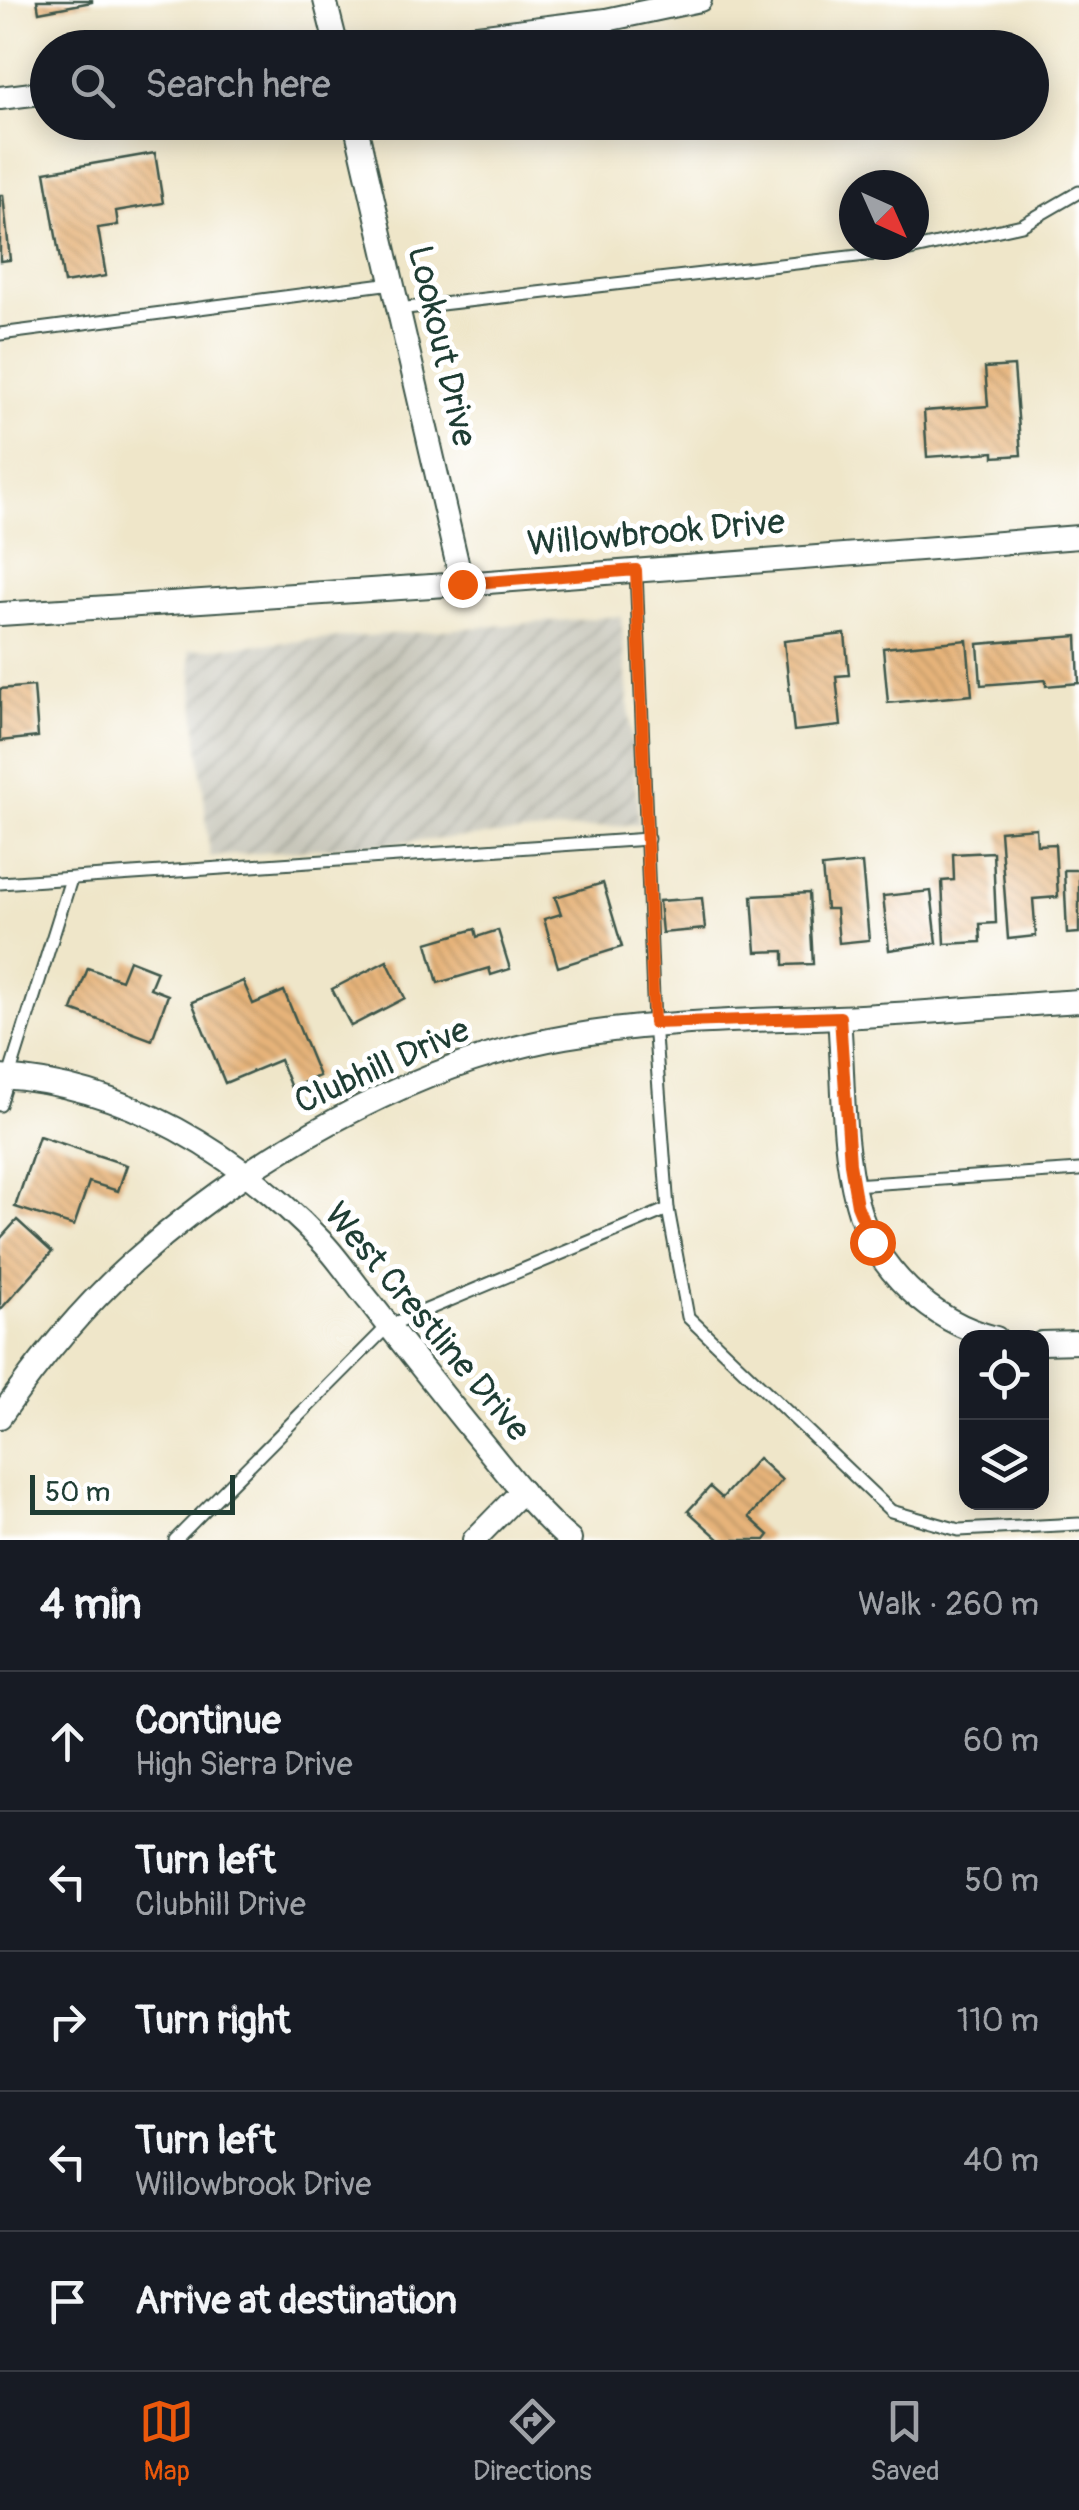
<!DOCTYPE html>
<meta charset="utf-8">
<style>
:root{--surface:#171b24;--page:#20242c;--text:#f1f3f6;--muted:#9ea1a6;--line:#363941;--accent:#ea580c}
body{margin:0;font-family:Pangolin,sans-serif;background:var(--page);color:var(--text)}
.controls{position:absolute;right:30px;bottom:30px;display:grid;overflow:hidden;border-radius:20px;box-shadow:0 5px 25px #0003}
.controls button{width:90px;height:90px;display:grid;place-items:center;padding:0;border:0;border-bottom:2px solid var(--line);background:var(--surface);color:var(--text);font:50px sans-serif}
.compass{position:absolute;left:839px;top:170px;width:90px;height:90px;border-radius:50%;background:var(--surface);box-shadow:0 5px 25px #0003;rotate:135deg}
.scale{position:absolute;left:30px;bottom:25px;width:205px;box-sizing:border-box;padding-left:10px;border:5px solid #1f3d34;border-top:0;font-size:28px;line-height:35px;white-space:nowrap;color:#1f3d34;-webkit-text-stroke:8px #fff;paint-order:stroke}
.stop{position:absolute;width:30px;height:30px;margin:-22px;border:8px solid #ea580c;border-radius:50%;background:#fff}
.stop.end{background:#ea580c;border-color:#fff;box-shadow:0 2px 10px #0008}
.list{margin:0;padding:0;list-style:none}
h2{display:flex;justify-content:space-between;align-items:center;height:130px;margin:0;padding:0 40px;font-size:42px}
h2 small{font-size:32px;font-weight:400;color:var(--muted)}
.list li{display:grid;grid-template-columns:65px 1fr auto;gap:30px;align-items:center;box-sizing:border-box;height:140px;padding:0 40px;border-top:2px solid var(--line)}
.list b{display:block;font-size:38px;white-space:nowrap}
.list p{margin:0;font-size:32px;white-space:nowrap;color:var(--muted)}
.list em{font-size:32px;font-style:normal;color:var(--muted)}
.icon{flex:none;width:55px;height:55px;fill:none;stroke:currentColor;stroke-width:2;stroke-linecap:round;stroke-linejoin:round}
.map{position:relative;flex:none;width:1079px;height:1540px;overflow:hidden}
.search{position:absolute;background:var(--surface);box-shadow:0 5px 25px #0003;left:30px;right:30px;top:30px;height:110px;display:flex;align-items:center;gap:25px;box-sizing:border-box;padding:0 35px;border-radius:55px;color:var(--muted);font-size:38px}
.sheet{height:830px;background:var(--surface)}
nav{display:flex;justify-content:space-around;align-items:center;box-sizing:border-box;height:140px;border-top:2px solid var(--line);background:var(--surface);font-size:28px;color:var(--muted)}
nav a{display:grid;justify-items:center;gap:5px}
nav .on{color:var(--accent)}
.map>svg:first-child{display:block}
.industrial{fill:url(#industrial-furrows)}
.building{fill:url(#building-back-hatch)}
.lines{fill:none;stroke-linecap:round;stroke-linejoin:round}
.service-casing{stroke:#3e564a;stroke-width:15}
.minor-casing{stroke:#3e564a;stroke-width:26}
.service{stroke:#fff;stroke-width:11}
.minor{stroke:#fff;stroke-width:22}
.route{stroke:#ea580c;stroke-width:12}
.labels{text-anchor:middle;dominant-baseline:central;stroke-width:10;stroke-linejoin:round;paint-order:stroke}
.street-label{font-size:35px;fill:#1f3d34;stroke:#fff}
</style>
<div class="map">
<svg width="1079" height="1540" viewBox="0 0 1079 1540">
<defs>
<pattern id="industrial-furrows" width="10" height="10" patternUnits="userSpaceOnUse" patternTransform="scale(2.5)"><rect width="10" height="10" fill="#c6c5b8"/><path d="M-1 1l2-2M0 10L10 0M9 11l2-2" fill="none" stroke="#a0a196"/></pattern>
<pattern id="building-back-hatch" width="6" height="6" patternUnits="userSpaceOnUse" patternTransform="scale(2.5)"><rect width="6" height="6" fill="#e7b47a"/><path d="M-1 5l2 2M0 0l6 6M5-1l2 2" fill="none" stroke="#bb9465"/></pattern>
</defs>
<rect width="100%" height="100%" fill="#fff"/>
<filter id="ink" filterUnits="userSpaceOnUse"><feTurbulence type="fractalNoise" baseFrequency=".01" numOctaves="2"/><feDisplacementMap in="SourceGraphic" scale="20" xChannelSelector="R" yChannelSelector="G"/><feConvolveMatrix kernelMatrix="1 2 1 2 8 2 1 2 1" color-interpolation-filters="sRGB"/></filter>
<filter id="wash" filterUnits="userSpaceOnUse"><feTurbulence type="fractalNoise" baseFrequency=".0048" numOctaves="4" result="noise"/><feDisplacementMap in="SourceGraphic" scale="40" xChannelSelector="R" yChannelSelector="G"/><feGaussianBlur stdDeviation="2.25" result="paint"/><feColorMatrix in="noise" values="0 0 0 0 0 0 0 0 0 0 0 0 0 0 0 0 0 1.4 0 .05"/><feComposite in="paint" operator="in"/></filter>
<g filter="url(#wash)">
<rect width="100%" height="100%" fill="#efe6c9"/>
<polygon class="industrial" points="621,616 639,824 210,857 189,650"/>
<g id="blocks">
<g class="building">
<polygon points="37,0 92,0 92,2 39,12"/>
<polygon points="155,153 163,203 116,211 118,225 98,228 106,276 64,283 45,172"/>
<polygon points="0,195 3,195 10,260 0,261"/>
<polygon points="1014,366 1021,455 994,457 994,452 927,457 924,411 988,406 985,368"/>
<polygon points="845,634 849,675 836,676 841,726 794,731 784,641"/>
<polygon points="1077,636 1079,683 1046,686 1046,680 981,685 978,644"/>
<polygon points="967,640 972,695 888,703 883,648"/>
<polygon points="34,686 38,737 0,741 0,689"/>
<polygon points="1036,828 1037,845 1055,844 1058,897 1033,899 1036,936 1008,939 1000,831"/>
<polygon points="993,852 996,923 980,924 981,942 945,944 942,881 954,880 953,854"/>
<polygon points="862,863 869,940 839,943 836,909 826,909 822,867"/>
<polygon points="1064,870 1079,870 1079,933 1067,934"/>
<polygon points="603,883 622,947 558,967 544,919 561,914 555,897"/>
<polygon points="931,891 937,943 889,950 883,896"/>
<polygon points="809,893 813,964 784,965 784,951 756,952 752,896"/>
<polygon points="702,898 705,929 662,933 659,901"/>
<polygon points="475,929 477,937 498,930 510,969 491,975 489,968 438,983 427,943"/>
<polygon points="129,960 157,971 150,988 168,995 152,1040 72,1010 88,968 121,980"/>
<polygon points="387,961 405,998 351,1026 332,989"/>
<polygon points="243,981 253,1004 284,991 319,1076 291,1088 280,1060 225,1083 192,1002"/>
<polygon points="39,1136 127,1165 118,1191 89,1182 74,1226 15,1207"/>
<polygon points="17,1220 52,1252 0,1310 0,1239"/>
<polygon points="758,1458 782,1480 749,1517 769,1535 765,1540 720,1540 688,1511 710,1487 722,1498"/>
</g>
</g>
</g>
<g filter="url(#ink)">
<use href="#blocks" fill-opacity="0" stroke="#3e564a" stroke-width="2.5"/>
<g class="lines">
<g class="service-casing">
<g id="service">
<polyline points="398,309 910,250 1022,225 1079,192"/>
<polyline points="0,334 392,283"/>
<polyline points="636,570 654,1023 668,1209 688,1317 891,1511 959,1530 1079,1524"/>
<polyline points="0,883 648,839"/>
<polyline points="0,1105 71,879"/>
<polyline points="853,1185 1079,1170"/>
<polyline points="175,1540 388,1326 668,1209"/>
</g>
</g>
<g class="minor-casing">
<g id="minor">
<polyline points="325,0 337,48"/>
<polyline points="379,48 606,20 700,0"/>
<polyline points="0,98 48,92"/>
<polyline points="355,122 462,584"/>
<polyline points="0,614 462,584 1079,537"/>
<path d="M839,1017c5,61 2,127 18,186 17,65 74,119 139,135"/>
<path d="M0,1077c125,7 238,77 323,166 17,18 31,40 47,59 36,46 72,92 109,137 29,35 56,72 91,101"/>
<polyline points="1042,1343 1079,1342"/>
<path d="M0,1417c37,-54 84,-111 133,-155 116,-104 277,-198 432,-225 90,-16 180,-16 272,-20 81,-3 161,-11 242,-16"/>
<polyline points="474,1540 522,1491"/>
</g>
</g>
<use href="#service" class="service"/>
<use href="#minor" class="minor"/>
</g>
</g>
<g class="lines" filter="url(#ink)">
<polyline class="route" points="462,584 636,570 654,1023 840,1017 850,1164 857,1205 872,1242"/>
</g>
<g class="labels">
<g class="street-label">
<text transform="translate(442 346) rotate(77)">Lookout Drive</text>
<text transform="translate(656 533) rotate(-5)">Willowbrook Drive</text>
<text transform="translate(382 1066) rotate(-24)">Clubhill Drive</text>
<text transform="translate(427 1322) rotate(50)">West Crestline Drive</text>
</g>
</g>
</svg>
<div class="controls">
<button><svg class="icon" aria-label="locate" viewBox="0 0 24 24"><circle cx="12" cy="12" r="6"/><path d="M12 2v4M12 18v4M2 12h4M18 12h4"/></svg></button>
<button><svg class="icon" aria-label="layers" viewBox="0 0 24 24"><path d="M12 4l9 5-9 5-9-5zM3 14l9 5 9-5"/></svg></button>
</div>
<svg class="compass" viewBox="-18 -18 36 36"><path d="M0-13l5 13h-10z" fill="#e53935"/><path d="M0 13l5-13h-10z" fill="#9ea1a6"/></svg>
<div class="scale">50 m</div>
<div class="stop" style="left:872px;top:1242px"></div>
<div class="stop end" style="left:462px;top:584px"></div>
<div class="search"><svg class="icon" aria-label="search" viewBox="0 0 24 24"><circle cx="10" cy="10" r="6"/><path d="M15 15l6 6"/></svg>Search here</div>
</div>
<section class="sheet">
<h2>4 min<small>Walk · 260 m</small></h2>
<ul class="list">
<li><svg class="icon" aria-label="ahead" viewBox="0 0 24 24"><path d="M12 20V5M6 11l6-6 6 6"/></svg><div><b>Continue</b><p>High Sierra Drive</p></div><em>60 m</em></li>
<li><svg class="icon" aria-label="left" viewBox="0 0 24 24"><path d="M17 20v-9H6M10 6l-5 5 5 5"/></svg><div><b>Turn left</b><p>Clubhill Drive</p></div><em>50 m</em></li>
<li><svg class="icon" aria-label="right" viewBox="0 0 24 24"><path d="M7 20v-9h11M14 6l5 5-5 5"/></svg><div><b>Turn right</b></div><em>110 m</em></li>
<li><svg class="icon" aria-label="left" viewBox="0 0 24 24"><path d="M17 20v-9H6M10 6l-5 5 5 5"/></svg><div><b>Turn left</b><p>Willowbrook Drive</p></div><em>40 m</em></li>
<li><svg class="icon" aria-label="arrive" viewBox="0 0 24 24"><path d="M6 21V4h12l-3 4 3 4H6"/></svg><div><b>Arrive at destination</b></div></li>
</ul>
</section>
<nav>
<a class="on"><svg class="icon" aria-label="map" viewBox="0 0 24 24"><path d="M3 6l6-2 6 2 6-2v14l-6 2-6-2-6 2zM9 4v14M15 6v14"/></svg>Map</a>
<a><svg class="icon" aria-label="directions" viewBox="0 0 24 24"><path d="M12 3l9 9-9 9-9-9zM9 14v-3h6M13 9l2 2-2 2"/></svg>Directions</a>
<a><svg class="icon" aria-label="saved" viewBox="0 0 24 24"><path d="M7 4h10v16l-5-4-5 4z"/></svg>Saved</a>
</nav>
